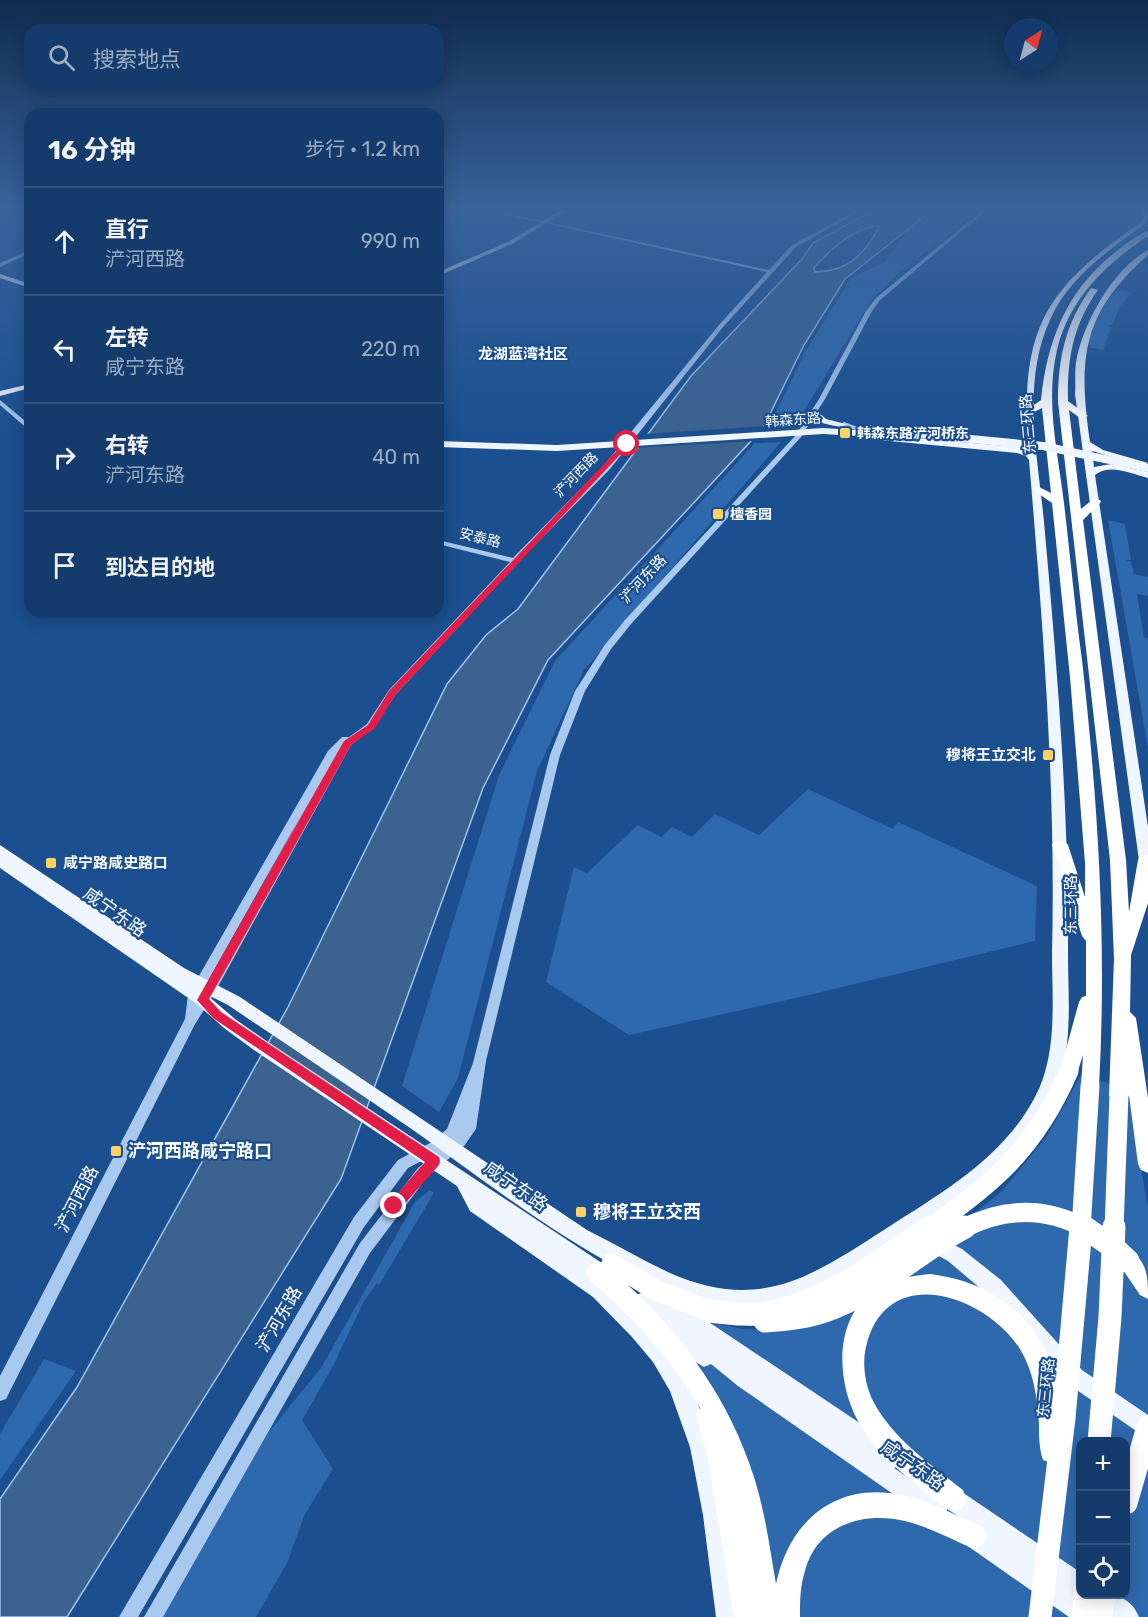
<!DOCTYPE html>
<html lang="zh">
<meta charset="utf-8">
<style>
:root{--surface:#143b6b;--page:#1d4271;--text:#f1f3f6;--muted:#9dadc1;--line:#33557e}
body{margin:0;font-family:Rubik,"Noto Sans SC",sans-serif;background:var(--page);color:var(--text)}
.controls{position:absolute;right:18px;bottom:18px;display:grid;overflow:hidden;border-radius:12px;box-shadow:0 3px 15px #0003}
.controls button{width:54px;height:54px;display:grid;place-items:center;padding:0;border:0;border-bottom:2px solid var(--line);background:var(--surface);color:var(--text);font:30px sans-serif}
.compass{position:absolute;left:1004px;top:18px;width:54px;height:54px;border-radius:50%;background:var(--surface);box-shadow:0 3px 15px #0003;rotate:36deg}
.stop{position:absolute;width:18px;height:18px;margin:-14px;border:4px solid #e11d48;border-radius:50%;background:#fff}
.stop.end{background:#e11d48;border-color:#fff;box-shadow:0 2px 6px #0008}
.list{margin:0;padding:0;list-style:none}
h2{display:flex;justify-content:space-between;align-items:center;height:78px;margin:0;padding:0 24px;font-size:26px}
h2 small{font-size:20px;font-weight:400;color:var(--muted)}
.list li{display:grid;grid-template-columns:39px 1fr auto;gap:18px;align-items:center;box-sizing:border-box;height:108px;padding:0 24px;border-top:2px solid var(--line)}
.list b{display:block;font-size:22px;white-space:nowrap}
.list p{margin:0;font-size:20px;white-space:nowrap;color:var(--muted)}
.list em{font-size:20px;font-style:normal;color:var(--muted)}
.icon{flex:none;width:33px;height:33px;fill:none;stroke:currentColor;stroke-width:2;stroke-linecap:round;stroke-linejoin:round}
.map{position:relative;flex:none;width:1148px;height:1617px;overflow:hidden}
.search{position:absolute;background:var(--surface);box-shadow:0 3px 15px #0003;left:24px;top:24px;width:420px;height:66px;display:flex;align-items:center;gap:15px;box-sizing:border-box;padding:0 21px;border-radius:18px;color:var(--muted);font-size:22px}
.panel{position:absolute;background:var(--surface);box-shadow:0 3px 15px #0003;left:24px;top:108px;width:420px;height:510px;border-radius:18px}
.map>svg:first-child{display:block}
.green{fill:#2e69ad;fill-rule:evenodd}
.water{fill:#3c6290;stroke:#9cc4f0;stroke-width:1.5;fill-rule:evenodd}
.pier{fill:#1b4f8f}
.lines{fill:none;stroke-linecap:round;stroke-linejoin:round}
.minor{fill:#a9c9ee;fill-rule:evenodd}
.major{fill:#f0f6ff;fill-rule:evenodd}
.highway{fill:#fff;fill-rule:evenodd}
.major-bridge{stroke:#f0f6ff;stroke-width:8}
.highway-bridge-far1{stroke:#fff;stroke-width:19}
.highway-bridge{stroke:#fff;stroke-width:23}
.route{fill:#e11d48}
.poi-dot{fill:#ffd166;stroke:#1b4f8f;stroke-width:2}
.labels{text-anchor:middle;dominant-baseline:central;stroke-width:4.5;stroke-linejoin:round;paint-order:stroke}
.far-street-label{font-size:14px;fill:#fff;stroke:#1b4f8f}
.far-poi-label{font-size:14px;font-weight:bold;fill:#fff;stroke:#1b4f8f;text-anchor:start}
.far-quarter-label{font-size:15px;font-weight:bold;fill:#fff;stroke:#1b4f8f}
.street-label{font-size:15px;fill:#fff;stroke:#1b4f8f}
.poi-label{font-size:15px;font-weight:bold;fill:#fff;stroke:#1b4f8f;text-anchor:end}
.near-street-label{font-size:18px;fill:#fff;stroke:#1b4f8f}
.near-poi-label{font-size:18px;font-weight:bold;fill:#fff;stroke:#1b4f8f;text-anchor:start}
</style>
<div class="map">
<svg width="1148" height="1617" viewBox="0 0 1148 1617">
<rect width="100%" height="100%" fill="#1b4f8f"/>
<g class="green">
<polygon points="941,209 980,209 898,274 873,298 797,422 769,426 804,354 851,278 885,262 908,230"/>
<path d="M1116,290l15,3 -10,12 -9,20h-3l2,3 -8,22 -11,-2 -4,-5c6,-20 14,-37 28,-53z"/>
<polygon points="781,442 584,670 537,771 458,1078 439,1112 402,1086 499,775 555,661 755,443"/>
<polygon points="1108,520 1125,524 1131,560 1126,560 1131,562 1134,574 1148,577 1148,596 1137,594 1144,637 1148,639 1148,748"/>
<polygon points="808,789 893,829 898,822 1037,886 1035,941 809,995 629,1035 546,982 574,867 587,873 638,825 661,837 672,827 692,837 715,814 759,835"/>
<path d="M1081,1075l50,15 6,55 11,63v409h-391l-26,-194 -22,-43 -24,-36 18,-24 38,9 28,1 203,-115 30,-24 45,-55zM1080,1442h46v152h-46z"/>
<polygon points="430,1190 434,1193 379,1285 377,1283 364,1301 333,1366 302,1420 333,1469 305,1514 287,1563 256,1617 163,1617 267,1434 321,1368 415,1202"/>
<polygon points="44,1359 76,1371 0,1480 0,1434"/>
</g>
<path class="water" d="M875,209h59l-89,70 -41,66 -41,83 -215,232 -65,128 -142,391 -274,438h-67v-118l77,-112 211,-380 159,-323 39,-49 32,-26 173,-233 111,-117 11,-16zM880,226c-16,28 -30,45 -65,46l-1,-4c17,-19 40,-41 66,-42z"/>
<polygon class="pier" points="768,426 756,441 632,448 643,434"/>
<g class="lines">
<g class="minor">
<path d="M481,209h6l282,61 23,-25 67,-36h5l-68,38 -73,80 -113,142 -80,81 -134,144 -22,34 -23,17 -136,247 -21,34 -188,373 -6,2v-25l185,-357 3,-24 140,-244 14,-14h7l18,-13 22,-34 121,-128 -72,-18v-4l75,18 91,-93 115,-140 48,-53zM304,810l-97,176 -7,10v-1z"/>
<polygon points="984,209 988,209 880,300 872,311 825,399 801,437 631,624 611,649 585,691 560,755 486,1061 476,1129 464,1146 428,1176 370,1253 163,1617 144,1617 360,1243 418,1168 433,1155 408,1168 364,1227 138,1617 119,1617 354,1217 398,1160 432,1142 447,1129 473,1063 550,755 575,691 604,646 625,620 796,435 819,399 866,311 876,298"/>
<polygon points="30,250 30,253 0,267 0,263"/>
<polygon points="0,400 30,425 30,431 0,405"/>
<polygon points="844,422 858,427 870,425 873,427 858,431 842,425 841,424"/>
</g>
<g class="major">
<polygon points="563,209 569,209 512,244 438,276 438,272 508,242"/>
<path d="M1141,209h6c1,5 1,11 -2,15 -36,26 -77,54 -95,96 -29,63 -12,137 -6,202 13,144 25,287 24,431 0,43 5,90 -10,131 -16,45 -50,80 -87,110 -26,17 -53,35 -79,52 -40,26 -81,56 -130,63 -101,14 -267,-122 -349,-179 -61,-42 -123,-83 -185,-125l-22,-11 29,25 30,21 346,229 3,7 -3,7 -4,1 51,52 -1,-3 2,-6 -25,-17 -3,-7 3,-7 7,-3 8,4 2,-6 7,-3 242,162 3,8 -3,8 -6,2 44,30 2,-10 8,-3 8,3 124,84v22h5l-4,2 8,6v-8c21,0 41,0 50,23h-33l-9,-6 1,6h-29l-107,-75 -3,-8 3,-8 7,-3 -22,-14 -2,10 -8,3 -8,-3 -191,-133 -27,-22 -7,3 -41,-25c59,77 64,183 77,275h-24l-13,-102 -13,-68 -20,-56 -17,-29 -21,-25 -39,-40 -123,-86 -13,-25 -203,-136 -30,-22 -27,-24 -197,-136v-23l184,123 56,29 347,233c28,14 55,30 83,43 91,40 142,3 217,-45 56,-36 116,-70 148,-131 23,-43 17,-97 17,-144 4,-164 -9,-329 -23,-493l-3,-4 -9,-3 -138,-13 -4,-3 -52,-3 -266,17 -119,-4v-6l119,4 266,-17 65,4 4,4 126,11 10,3c-7,-121 14,-159 113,-228l3,-4z"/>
<path d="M1148,250v5c-67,59 -70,104 -58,187l13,8 45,13 -5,3 -51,-15 2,16 17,-3 37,8v6c-17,-4 -38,-15 -53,-3l53,352v53l-5,-1 -2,-4 -66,-481c1,-12 -1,-25 2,-37 8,-37 37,-89 71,-107z"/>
<polygon points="0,274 30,284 30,288 0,278"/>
<polygon points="30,384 30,388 0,396 0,391"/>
<path d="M811,411h6l9,8 20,5 -4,3c-13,-2 -24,-3 -32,-14z"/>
<polygon points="933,1234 962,1249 1001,1280 1082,1370 1148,1415 1148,1439 1068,1384 987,1294 948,1261 926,1249 923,1243 926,1237"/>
</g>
<g class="highway">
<path d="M1148,231v5c-42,28 -79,63 -91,114 -12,52 1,102 7,153 6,51 11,105 18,157 16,142 25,283 17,426l-2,6 -7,2 -7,-2 -2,-6 2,-31 -7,22 -7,2 -7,-2 -2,-6 19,-69 3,-5 4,-1v-55l-4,-5 -30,-91 3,-4h10l3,4 17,52v-34l-15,-186 -18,-174 -20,-14 5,-3 14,7 -9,-85 -10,5 -5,-3 14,-10c6,-59 25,-108 72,-146 11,-9 22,-18 35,-23z"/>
<path d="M1091,288l7,2c-25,35 -31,69 -30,111l20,15 -8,2 -11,-8 12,99 11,-9h8l1,2 -18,18 43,340 3,52 9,-52 2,-4 8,-1v48l-17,52 -1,57 6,6 12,80v75l-7,-3 -3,-6 -9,-69 -3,6 -7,2 -7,-2 -3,-6 5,-136 -4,-99 -52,-458c0,-43 7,-78 33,-114z"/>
<path d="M1128,1251c20,8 20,28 20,48l-8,-4 -23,-34 3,-7z"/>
<path d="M612,1253l53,30 53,20 3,8 -3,8 -8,3 -60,-23 -22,-14c58,54 102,117 126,192 11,35 16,72 22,107 13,-63 60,-103 126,-89 28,6 55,21 81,32l4,9 -4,9 -9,4c-23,-10 -45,-22 -69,-28 -42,-10 -88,4 -100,50 -5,15 -5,30 -5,46h-66l-26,-159 -12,-42 4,-8c-28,-50 -68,-91 -111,-129l-3,-7 3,-7 8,-3 4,1 3,-7z"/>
<path d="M930,1274c79,10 126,61 132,140 1,15 4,32 -1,46l-9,3 -9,-3c-4,-12 -4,-24 -4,-36 -2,-27 -5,-52 -19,-75 -36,-56 -135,-87 -154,-2 -4,17 -1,38 7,54 20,38 57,63 90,89l3,9 -3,9 -9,3c-14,-5 -26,-16 -37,-26 -23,-18 -45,-38 -59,-64 -23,-42 -25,-110 24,-135 15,-8 31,-10 48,-12z"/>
</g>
<polyline class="major-bridge" points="887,431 1043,446 1148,468"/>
<g class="highway-bridge-far1">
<path d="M928,1229c67,-46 108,-82 141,-158"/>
<path d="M962,1229c41,-21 83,-23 124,0"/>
<polyline points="1081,1229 1090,1086"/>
<polyline points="1114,1229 1119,1095"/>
</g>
<g class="highway-bridge">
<polyline points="1084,1227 1113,1247 1128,1261"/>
<path d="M710,1311c19,2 37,5 56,2 61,-10 114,-52 164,-86"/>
<path d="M765,1321c21,-1 40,-3 60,-10 52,-18 92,-59 140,-84"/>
<polyline points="1099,1442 1110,1317 1114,1227"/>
<polyline points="1126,1503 1148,1427"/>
<polyline points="1040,1617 1064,1418 1081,1227"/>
<polyline points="1083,1617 1085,1594"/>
<polyline points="1100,1617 1105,1594"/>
</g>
</g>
<linearGradient id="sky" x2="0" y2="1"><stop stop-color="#0f2b4f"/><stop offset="0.48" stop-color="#39639b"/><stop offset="1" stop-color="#39639b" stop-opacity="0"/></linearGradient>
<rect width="1148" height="435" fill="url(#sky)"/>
<polygon class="route" points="624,443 630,444 396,694 375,728 351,745 209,999 221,1012 439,1157 440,1161 439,1165 399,1210 394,1212 390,1210 388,1206 390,1202 425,1162 213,1018 197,1000 344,741 368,725 389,691"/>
<g class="poi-dot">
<rect x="839" y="427" width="12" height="12" rx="3"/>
<rect x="712" y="508" width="12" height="12" rx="3"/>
<rect x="1042" y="749" width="12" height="12" rx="3"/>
<rect x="45" y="857" width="12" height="12" rx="3"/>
<rect x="110" y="1145" width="12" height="12" rx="3"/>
<rect x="575" y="1206" width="12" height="12" rx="3"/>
</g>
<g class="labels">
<g class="far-street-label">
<text transform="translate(793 420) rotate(-4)">韩森东路</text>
<text transform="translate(576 475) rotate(-46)">浐河西路</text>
<text transform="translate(480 538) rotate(14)">安泰路</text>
</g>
<g class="far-poi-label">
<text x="857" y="433">韩森东路浐河桥东</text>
<text x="730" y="514">檀香园</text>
</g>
<g class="far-quarter-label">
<text x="523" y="354">龙湖蓝湾社区</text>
</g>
<g class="street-label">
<text transform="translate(1028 424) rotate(-95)">东三环路</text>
<text transform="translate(643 579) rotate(-47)">浐河东路</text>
<text transform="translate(1071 905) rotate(-90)">东三环路</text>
<text transform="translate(1046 1388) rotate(-84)">东三环路</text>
</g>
<g class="poi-label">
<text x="1036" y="755">穆将王立交北</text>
<text x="63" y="863" text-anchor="start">咸宁路咸史路口</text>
</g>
<g class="near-street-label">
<text transform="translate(115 912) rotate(35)">咸宁东路</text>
<text transform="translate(516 1186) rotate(35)">咸宁东路</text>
<text transform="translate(77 1199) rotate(-63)">浐河西路</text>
<text transform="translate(279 1319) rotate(-60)">浐河东路</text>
<text transform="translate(913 1465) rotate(34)">咸宁东路</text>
</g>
<g class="near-poi-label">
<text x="128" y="1151">浐河西路咸宁路口</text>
<text x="593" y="1212">穆将王立交西</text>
</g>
</g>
</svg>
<div class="controls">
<button>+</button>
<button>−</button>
<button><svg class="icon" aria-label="locate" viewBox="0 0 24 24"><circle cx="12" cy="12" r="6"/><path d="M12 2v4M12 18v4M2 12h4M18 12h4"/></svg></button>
</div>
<svg class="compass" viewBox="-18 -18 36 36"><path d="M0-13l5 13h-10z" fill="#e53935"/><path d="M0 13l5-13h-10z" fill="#9dadc1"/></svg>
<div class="stop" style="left:627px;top:444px"></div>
<div class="stop end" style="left:394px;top:1206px"></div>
<div class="search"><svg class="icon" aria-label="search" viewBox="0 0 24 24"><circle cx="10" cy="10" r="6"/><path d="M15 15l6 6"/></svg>搜索地点</div>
<section class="panel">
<h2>16 分钟<small>步行 · 1.2 km</small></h2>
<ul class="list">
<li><svg class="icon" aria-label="ahead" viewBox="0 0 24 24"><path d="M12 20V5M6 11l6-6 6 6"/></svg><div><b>直行</b><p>浐河西路</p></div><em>990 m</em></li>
<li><svg class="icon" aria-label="left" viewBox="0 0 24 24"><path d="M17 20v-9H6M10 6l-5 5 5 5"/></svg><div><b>左转</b><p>咸宁东路</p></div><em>220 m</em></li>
<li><svg class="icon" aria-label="right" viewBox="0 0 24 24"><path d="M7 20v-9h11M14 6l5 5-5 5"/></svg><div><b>右转</b><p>浐河东路</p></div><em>40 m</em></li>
<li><svg class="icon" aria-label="arrive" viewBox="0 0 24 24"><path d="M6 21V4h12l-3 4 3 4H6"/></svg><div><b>到达目的地</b></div></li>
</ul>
</section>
</div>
